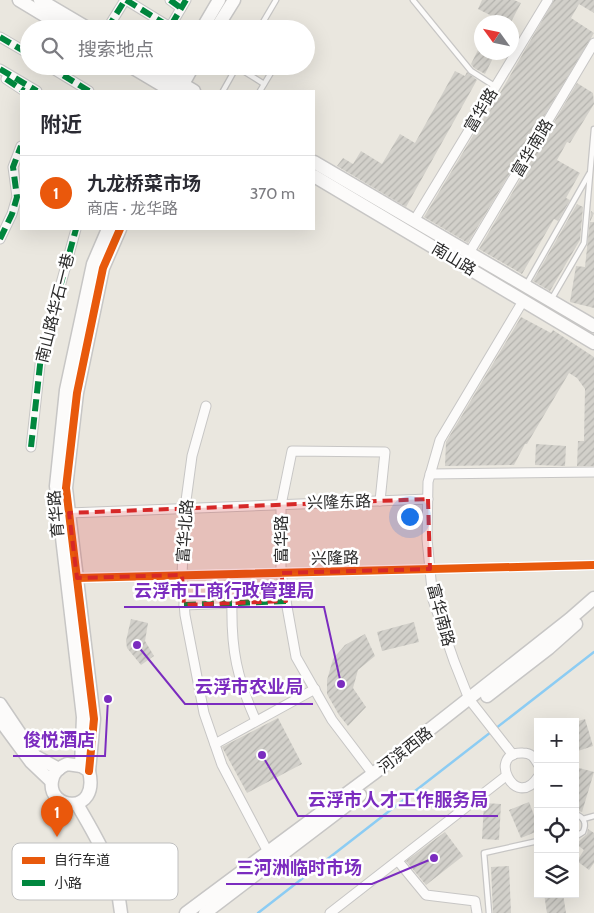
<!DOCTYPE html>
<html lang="zh">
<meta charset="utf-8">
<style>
:root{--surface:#fff;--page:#f7f7f7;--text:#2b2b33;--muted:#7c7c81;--line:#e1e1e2;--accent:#ea580c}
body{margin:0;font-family:Cabin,"Noto Sans SC",sans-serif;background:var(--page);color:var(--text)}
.controls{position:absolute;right:15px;bottom:15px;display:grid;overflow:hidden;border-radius:0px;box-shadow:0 5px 20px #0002}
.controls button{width:45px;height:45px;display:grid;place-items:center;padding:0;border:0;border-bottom:1px solid var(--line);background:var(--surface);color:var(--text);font:25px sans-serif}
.compass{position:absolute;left:474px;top:15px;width:45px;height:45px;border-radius:50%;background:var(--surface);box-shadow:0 5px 20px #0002;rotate:303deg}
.you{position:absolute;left:409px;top:516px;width:18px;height:18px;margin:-12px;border:4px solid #fff;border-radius:50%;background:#1a73e8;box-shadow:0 0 0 8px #1a73e833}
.badge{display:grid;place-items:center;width:32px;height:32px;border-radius:50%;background:var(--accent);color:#fff;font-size:16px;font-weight:700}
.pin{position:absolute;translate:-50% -41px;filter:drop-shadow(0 1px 2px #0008)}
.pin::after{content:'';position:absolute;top:26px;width:18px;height:15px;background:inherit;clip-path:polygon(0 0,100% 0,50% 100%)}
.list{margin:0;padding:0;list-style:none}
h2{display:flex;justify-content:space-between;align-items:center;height:65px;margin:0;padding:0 20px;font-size:21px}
h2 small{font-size:16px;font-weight:400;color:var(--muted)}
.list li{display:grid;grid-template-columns:32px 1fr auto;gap:15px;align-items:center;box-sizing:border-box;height:75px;padding:0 20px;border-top:1px solid var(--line)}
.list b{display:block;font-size:19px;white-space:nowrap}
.list p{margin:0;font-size:16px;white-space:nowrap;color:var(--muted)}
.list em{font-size:16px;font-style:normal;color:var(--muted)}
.icon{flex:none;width:28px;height:28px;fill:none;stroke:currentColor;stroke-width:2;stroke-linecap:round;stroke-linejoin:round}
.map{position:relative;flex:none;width:594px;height:913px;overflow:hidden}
.search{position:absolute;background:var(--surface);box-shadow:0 5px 20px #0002;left:20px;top:20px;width:295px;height:55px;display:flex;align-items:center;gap:12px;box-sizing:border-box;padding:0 18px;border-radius:28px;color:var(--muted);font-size:19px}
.panel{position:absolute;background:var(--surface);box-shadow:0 5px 20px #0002;left:20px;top:90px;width:295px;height:140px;border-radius:0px}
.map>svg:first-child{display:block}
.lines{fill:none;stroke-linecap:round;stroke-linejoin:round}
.stream{stroke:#8cccf3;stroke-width:2.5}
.building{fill:url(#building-hatch)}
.lane-casing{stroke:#c7c6c5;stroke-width:7}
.street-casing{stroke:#c7c6c5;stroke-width:11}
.secondary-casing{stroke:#c7c6c5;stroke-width:15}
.lane{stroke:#fcfbfa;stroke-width:4.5}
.street{stroke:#fcfbfa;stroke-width:9}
.secondary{stroke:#fcfbfa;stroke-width:12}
.quiet{stroke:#00873e;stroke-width:6;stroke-dasharray:12 6;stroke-linecap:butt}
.cycleway-casing{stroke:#fff;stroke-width:11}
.cycleway{stroke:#e8590c;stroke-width:8}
.marked{fill:#d62828;fill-opacity:0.2;stroke:#d62828;stroke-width:4;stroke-dasharray:10 6;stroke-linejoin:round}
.labels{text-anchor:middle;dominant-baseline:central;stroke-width:5;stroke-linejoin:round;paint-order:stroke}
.street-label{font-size:16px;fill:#2b2b2b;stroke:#fff}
.key{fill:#fff;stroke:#bfbfbf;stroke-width:1}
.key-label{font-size:14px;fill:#2b2b2b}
.leader{fill:none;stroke:#7b2cbf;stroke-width:2}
.callout-dot{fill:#7b2cbf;stroke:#fff;stroke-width:2}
.callout-label{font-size:18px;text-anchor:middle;font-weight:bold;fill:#7b2cbf;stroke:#fff;stroke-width:5;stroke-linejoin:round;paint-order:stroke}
</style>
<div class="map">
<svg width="594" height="913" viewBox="0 0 594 913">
<defs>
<pattern id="building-hatch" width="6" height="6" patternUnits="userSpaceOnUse" patternTransform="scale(1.25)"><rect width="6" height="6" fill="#d2d0ca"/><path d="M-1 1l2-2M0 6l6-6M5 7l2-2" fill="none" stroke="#b4b3ae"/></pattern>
</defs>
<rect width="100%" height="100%" fill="#eae7df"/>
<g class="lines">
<polyline class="stream" points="258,913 594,652"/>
</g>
<g class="building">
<polygon points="482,0 514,0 521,3 511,22 491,22 494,17 478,9"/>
<polygon points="554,0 594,0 594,13 579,4 571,18 594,33 468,243 424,217 488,111 489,112"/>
<polygon points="482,42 482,52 496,52 485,74 474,68 471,64"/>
<polygon points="455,71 465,76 467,72 477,80 406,207 337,166 343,158 353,164 361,151 382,164 400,134 415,143"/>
<polygon points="577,83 593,93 594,104 570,143 567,142 557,160 580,173 566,198 570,200 558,221 554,219 522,274 479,249"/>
<polygon points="577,204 583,207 580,240 550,291 533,281"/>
<polygon points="591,211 594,213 590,222 594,222 594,308 570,302 576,266 585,267"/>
<polygon points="521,317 551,333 553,330 594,357 594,466 577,466 578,441 584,441 585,389 577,378 569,373 527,444 525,444 514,465 445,466 446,442"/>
<polygon points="536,444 566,446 565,466 535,465"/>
<polygon points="131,619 148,623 145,641 154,656 141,665 127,648 126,641"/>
<polygon points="414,622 419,642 382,651 377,632"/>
<polygon points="365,634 375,656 358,670 353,688 366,707 348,726 339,715 327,694 327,680 333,659 345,645"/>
<polygon points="278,718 302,764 247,793 222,747"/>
<polygon points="585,719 593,746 575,752 575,722"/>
<polygon points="579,768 594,772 582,812 575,810 575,781"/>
<polygon points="529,802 538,825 538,831 521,838 509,810"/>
<polygon points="484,803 501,804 499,840 482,839"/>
<polygon points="588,829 594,833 594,863 589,870 577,861 584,850 576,844 587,834"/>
<polygon points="445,832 463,856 426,885 406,861"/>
<polygon points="509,866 511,913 493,913 491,867"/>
<polygon points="544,894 563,894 566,913 547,913"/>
</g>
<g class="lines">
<g class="lane-casing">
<g id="lane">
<polyline points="413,0 471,71 496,87"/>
<polyline points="259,29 276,0"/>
<polyline points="298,29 299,28"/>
<polyline points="237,67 264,84"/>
<polyline points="223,91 237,66"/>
<polyline points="260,91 275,66"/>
<polyline points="526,285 589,174"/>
<polyline points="551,300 584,243 594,129"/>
<path d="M575,814c9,3 12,9 8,18l-8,5"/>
<polyline points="583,819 594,816"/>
<polyline points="489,913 484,853 538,841"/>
</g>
</g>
<g class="street-casing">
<g id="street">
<polyline points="126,0 170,27 186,0"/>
<polyline points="170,0 181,8"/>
<polyline points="107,29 125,0"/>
<polyline points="0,37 29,54"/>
<polyline points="48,66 89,91"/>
<polyline points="0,69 37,91"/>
<polyline points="6,79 24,91"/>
<polyline points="414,221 548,0"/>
<polyline points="0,239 12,214 17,197 13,167 21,146"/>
<polyline points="469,253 594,43"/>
<polyline points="206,406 192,456 185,508 182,575 185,615 204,713 222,765 268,852"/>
<polyline points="31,447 41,356 76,229"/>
<polyline points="430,474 594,472"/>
<polyline points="69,513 428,499"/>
<polyline points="77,578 594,565"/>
<path d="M232,603c-1,47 5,75 24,118"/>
<polyline points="184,605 286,601"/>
<polyline points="215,744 315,689"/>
<polyline points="513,755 469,699 454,661 433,600 427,539 428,482 440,440 523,301"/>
<path d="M538,764c-4,-7 -7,-11 -15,-11 -37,-2 -8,59 15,24"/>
<polyline points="373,774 332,720 296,657 281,573 281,505 292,451 385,452 380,501"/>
<polyline points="398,861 426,895 475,901 477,913"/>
<polyline points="330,913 506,776"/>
</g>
</g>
<g class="secondary-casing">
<g id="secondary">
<polyline points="19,0 67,29"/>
<polyline points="40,0 89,29"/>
<polyline points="202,29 219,0"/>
<polyline points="216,29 234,0"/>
<polyline points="130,66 172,91"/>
<polyline points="152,66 194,91"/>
<polyline points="169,86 180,66"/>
<polyline points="179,91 193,66"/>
<polyline points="314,162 594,326"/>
<polyline points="314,176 594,343"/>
<polyline points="487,696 549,648 576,624"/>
<polyline points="0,704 35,756 59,769"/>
<polyline points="0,720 31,762 51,781"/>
<path d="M67,764l14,2 8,5c11,45 -42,39 -37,10 1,-9 8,-14 15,-17z"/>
<polyline points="81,766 83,717 56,486 66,390 93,264 108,229"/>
<polyline points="89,771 94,719 66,488 77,393 103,268 120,229"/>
<path d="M77,804c21,36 40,67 44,109"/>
<polyline points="186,913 373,774 570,619 594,598"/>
<polyline points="205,913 360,795"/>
</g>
</g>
<use href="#lane" class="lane"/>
<use href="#street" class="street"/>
<use href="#secondary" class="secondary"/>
<g class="quiet">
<polyline points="126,0 170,27 186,0"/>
<polyline points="170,0 181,8"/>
<polyline points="107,29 125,0"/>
<polyline points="0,37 29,54"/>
<polyline points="48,66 89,91"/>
<polyline points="0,69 37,91"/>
<polyline points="6,79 24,91"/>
<polyline points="0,239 12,214 17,197 13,167 21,146"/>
<polyline points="31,447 41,356 76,229"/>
<polyline points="184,605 286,601"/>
</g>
<g class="cycleway-casing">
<g id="cycleway">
<polyline points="77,578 594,565"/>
<polyline points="89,771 94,719 66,488 77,393 103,268 120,229"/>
</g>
</g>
<use href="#cycleway" class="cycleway"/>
</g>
<path class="marked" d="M428,499l2,70 -149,4 5,28 -102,4 -2,-30 -105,3 -8,-65z"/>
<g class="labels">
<g class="street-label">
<text transform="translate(481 110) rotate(-59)">富华路</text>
<text transform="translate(532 148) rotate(-59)">富华南路</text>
<text transform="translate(454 259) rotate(31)">南山路</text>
<text transform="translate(55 308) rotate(-76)">南山路华石一巷</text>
<text transform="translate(339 502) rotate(-2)">兴隆东路</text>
<text transform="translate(56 514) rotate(-95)">育华路</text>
<text transform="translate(185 531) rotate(-86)">富华北路</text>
<text transform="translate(281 539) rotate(-90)">富华路</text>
<text transform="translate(335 558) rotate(-1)">兴隆路</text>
<text transform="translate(441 615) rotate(75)">富华南路</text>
<text transform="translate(405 750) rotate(-38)">河滨西路</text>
</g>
</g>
<rect x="12" y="843" width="166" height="57" rx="8" class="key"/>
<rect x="22" y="857" width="23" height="7" fill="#e8590c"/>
<rect x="22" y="880" width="23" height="6" fill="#00873e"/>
<g class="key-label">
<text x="54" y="865">自行车道</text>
<text x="54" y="888">小路</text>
</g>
<path class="leader" d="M341 684L324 607H124M137 645L185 704H313M108 699L105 756H13M262 755L298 816H498M434 858L372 884H226"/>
<g class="callout-dot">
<circle cx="341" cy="684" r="5"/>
<circle cx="137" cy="645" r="5"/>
<circle cx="108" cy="699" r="5"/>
<circle cx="262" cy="755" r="5"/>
<circle cx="434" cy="858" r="5"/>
</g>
<g class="callout-label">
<text x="224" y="597">云浮市工商行政管理局</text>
<text x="249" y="693">云浮市农业局</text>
<text x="59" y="746">俊悦酒店</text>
<text x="398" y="806">云浮市人才工作服务局</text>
<text x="299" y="874">三河洲临时市场</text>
</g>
</svg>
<div class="controls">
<button>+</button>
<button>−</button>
<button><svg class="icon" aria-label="locate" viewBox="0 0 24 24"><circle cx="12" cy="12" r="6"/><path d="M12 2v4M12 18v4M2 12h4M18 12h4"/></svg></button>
<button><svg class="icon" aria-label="layers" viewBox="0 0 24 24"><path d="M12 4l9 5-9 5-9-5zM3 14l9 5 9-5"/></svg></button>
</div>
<svg class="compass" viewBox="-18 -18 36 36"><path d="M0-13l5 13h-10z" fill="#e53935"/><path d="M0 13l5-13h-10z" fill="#7c7c81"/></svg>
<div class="you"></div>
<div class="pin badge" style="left:57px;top:837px">1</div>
<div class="search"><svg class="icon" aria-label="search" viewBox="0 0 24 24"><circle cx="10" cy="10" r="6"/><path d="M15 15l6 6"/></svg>搜索地点</div>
<section class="panel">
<h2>附近<small></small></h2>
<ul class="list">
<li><span class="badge">1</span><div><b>九龙桥菜市场</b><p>商店 · 龙华路</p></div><em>370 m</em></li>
</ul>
</section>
</div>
